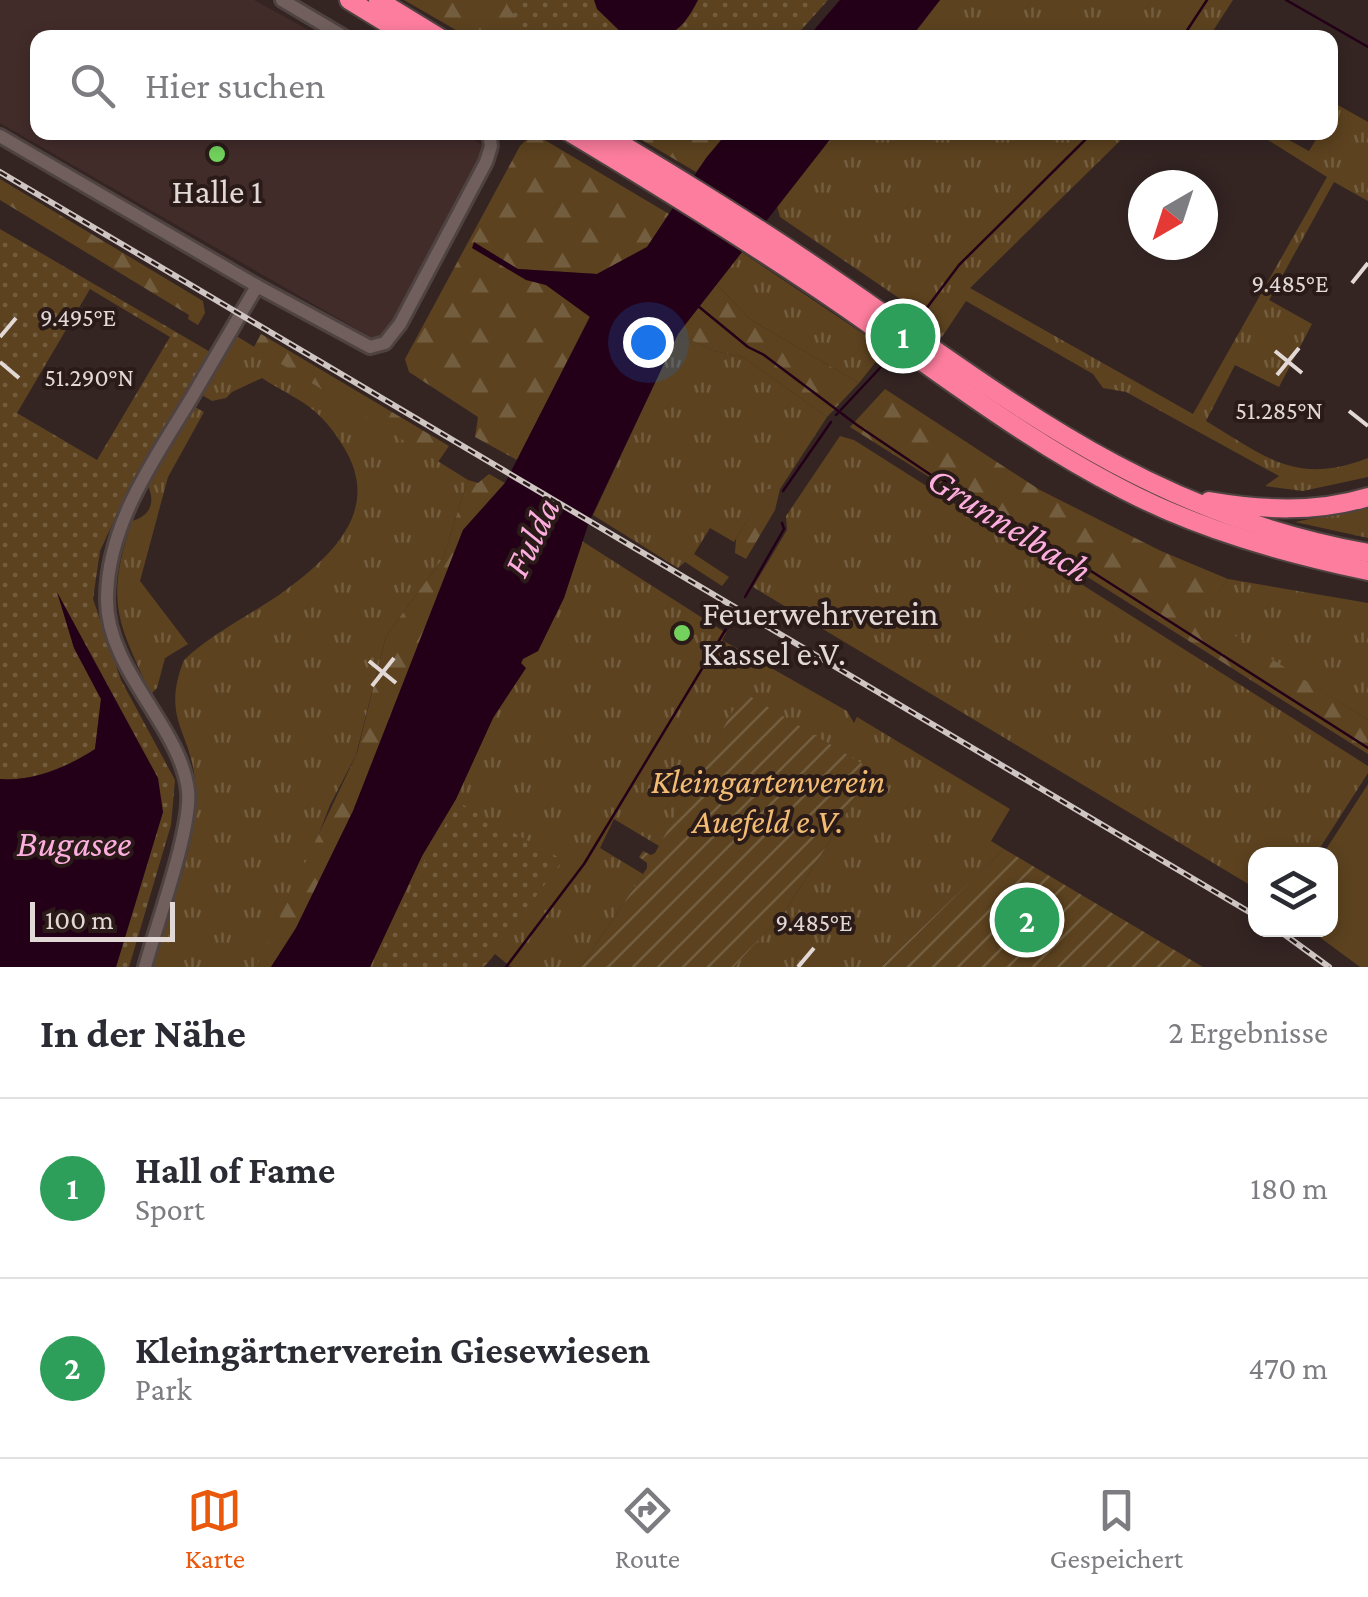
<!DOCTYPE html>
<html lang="de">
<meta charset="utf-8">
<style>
:root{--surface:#fff;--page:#f7f7f7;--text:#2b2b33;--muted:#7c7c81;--line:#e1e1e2;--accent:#ea580c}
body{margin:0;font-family:"Crimson Pro",serif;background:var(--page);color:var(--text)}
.controls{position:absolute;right:30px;bottom:30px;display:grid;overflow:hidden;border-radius:20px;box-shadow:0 5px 15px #0003}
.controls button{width:90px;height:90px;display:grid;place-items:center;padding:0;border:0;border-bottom:2px solid var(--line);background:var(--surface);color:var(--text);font:50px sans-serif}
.compass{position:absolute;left:1128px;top:170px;width:90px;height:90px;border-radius:50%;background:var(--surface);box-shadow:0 5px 15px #0003;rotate:219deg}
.scale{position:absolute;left:30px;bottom:25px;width:145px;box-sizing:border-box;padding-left:10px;border:5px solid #e2d8d6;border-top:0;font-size:28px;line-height:35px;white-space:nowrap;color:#e2d8d6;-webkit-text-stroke:8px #2a1b19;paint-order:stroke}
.you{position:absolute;left:648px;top:342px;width:35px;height:35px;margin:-25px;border:8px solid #fff;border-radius:50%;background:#1a73e8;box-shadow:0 0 0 15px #1a73e833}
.badge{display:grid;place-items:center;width:65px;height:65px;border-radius:50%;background:var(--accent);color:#fff;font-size:32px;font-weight:700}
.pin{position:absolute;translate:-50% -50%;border:5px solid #fff;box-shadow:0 2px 10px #0006}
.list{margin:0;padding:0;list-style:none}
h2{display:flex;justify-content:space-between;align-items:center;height:130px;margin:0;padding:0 40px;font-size:42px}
h2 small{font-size:32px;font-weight:400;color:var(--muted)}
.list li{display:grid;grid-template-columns:65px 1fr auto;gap:30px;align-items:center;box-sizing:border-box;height:180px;padding:0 40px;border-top:2px solid var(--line)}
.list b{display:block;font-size:38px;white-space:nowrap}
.list p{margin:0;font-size:32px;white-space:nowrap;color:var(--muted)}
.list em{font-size:32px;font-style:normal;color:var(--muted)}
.icon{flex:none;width:55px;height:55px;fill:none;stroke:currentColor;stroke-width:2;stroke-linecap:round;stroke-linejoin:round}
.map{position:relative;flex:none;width:1368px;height:967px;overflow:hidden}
.search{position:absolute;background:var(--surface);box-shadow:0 5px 15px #0003;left:30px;right:30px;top:30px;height:110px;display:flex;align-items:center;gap:25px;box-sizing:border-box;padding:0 35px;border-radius:20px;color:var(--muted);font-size:38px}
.sheet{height:490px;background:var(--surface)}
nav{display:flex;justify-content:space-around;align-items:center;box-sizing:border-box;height:140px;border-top:2px solid var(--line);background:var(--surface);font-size:28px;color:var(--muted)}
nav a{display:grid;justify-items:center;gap:5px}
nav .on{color:var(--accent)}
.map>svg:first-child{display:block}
.built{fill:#422c2a}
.grass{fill:url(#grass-tufts)}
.forest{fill:url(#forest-firs)}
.park{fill:url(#park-dots);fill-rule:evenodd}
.garden{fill:url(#garden-furrows)}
.pitch{fill:#5c421f}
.water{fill:#240018}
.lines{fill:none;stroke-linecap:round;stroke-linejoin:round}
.stream{stroke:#240018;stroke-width:2.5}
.minor-casing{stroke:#4f4341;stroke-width:18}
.highway-casing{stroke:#4f4341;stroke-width:22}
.minor{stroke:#705f5c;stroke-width:12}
.highway{stroke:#fd7d9e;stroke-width:18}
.rail-casing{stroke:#cfc5c3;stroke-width:6}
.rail{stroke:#2a1b19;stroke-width:2.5;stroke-dasharray:8;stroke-linecap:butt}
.ticks{fill:none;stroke:#e2d8d6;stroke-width:4}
.poi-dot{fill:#72d25d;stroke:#2a1b19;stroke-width:4}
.labels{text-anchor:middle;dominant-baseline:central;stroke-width:8;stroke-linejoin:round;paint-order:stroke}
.poi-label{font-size:35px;fill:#e2d8d6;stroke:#2a1b19}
.park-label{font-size:35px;font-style:italic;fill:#f3bc73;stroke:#2a1b19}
.water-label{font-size:38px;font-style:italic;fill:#feaede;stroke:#2a1b19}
.ticks-label{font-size:25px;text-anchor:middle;fill:#e2d8d6;stroke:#2a1b19;stroke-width:8;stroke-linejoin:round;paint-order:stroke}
</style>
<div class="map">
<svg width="1368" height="967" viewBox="0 0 1368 967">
<defs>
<pattern id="grass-tufts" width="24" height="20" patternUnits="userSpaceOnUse" patternTransform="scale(2.5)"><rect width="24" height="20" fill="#5c421f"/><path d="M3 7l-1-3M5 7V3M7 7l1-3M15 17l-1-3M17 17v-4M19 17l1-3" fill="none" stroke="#735d3f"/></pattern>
<pattern id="forest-firs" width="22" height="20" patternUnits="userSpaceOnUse" patternTransform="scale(2.5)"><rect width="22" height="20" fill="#5c421f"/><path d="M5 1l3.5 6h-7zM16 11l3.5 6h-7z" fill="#735d3f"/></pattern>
<pattern id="park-dots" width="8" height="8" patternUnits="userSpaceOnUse" patternTransform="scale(2.5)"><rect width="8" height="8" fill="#5c421f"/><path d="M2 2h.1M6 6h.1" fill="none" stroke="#735d3f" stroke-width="1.8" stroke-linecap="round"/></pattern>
<pattern id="garden-furrows" width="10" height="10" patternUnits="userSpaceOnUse" patternTransform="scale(2.5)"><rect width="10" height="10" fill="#5c421f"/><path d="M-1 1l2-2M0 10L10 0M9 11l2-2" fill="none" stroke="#735d3f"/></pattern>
</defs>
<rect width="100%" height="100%" fill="#342523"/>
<polygon class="built" points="0,0 254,0 321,37 38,38 38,132 461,132 487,148 386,336 374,339 0,123"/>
<g class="grass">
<polygon points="940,0 1233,0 1209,37 911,38"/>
<path d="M1336,104l32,18v79l-34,-19 -65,118 43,24 -33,63 -44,-22 -29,56c60,36 90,65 162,37v19l-65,14 -38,-5 14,-10 -153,-84 -23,-4 -10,-14 -127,-73 -24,36 -31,-22 4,-6 -135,-92 -3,-11 58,-73h293l-158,155 223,126 134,-237 -70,-44h19l33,18 11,-18 10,-1 1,-18z"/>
<polygon points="740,251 886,349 859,383 751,320 716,284"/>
<polygon points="678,334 714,351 743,357 827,417 780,489 766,490 734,542 710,528 694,554 729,577 722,586 685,562 678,568 593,515"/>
<path d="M235,335l233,145 -25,78 -57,78 -30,119 -26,50 -20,52 -50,105 -4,5h-106c19,-58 51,-125 45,-187 -5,-50 -34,-62 -11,-120 27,-26 64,-44 95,-65 51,-37 105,-84 64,-149 -9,-15 -20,-29 -35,-40 -14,-10 -31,-18 -46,-28l-30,14 -6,6 -14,3 -10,-6z"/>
<path d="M195,407l9,5 -36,65 -28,104 48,63 -23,14 -8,30 -6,6c-34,-73 -46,-93 -19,-173 19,-5 24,-20 15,-37z"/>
<polygon points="840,436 854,440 1368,766 1368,773 1316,854 1256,854 1255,888 753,587 787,530 786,516"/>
<polygon points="1368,507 1368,538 1295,522"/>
<polygon points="582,541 726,633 722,640 847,711 854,723 857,717 1010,809 991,841 1004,849 881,967 734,967 785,911 835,833 870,770 743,693 659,846 614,819 600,848 643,874 581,967 511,967 495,954 484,967 370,967 422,856 456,799 493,718 517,677 523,658 538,651 564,597"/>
<polygon points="1228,579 1368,603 1368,720 1201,615"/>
</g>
<g class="forest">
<polygon points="404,0 594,0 626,37 468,37"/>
<polygon points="533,133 669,214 647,247 597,274 517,269 473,243 526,279 546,285 590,316 517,460 475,437 478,417 409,372 405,359 520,146"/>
<polygon points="630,133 727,133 696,172"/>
<polygon points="0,179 203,301 205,313 198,325 188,319 189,315 0,200"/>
<polygon points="716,284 751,320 859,383 827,417 743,357 714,351 678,334"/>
<polygon points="261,334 449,446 438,462 254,347"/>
<polygon points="885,389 1040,490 1161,551 1228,579 1202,615 1368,720 1368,754 850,427"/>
<polygon points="489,474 505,483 463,530 353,811 296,928 271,967 256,967 357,753 386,636 443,558 468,480 478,483"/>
<polygon points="766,489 780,489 775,510 746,559 735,553 736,539"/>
</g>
<g class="park">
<polygon points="504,0 828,0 794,38 528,37"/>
<path d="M0,229l212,124 -89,148 -23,50 -7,48 28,81 54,100 -4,45 -42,142h-13l47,-155 -103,-214 14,50 27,51 -6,51c-28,16 -62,32 -95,29zM90,289l80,48 -73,123 -80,-47z"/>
<polygon points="458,802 563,860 483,967 372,967 426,858"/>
</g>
<g class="garden">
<polygon points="743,692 871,769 835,833 785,911 734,967 581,967 647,868 647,863 639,857 643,851 651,855 655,853"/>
<polygon points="1004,849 1203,967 881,967"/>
</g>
<polygon class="pitch" points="1368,784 1368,967 1360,967 1310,930 1330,929 1330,854 1323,854"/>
<g class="water">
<path d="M594,0h104c-19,38 -32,38 -72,37l-29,-28z"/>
<polygon points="840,0 940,0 911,37 808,37"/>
<polygon points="727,133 835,133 678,334 589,522 564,598 538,651 523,659 521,663 526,668 493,718 456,799 422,856 370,967 271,967 296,928 353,811 463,530 505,483 590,317 546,285 526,280 472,248 474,242 518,269 597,274 647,247 706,158"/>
<path d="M57,592l101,186 5,34 -47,155h-116v-188c33,3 68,-12 95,-30l6,-50 -27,-51z"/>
</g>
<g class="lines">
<g class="stream">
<polyline points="1286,0 1368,47"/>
<polyline points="1182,38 1207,0"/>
<polyline points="698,306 748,347 764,355 857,425 931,475 961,488 1368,748"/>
<polyline points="914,325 959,265 1093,132"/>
<polyline points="836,415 895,352"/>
<polyline points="783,491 831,422"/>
<polyline points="745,597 784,529 782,523"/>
<polyline points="506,967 584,864 729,624"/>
</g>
<g class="minor-casing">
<g id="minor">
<polyline points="282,0 346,38"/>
<polyline points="0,136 257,286 370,347 385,343 400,324 486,162 491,146 489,132"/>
<path d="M145,967c11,-41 47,-139 43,-176 -7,-65 -83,-122 -81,-194 1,-75 48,-138 85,-200 22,-37 43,-74 65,-111"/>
</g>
</g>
<g class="highway-casing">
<g id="highway">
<polyline points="349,0 411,38"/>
<polyline points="378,0 440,38"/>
<path d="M569,132c92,55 182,111 270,171 93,64 183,135 285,187 77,40 160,63 244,81"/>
<path d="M601,132c83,49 165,100 244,155 174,121 307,227 523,266"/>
<path d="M1209,501c53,9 106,12 159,-4"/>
</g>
</g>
<use href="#minor" class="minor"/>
<use href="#highway" class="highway"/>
<g class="rail-casing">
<g id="rail">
<polyline points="0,172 1256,916"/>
<polyline points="1277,929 1329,967"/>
</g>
</g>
<use href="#rail" class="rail"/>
</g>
<path class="ticks" d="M1352,283l16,-20M0,337l16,-19M1275,351l27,22M0,362l19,16M1277,375l22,-27M1349,411l19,15M369,661l27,22M372,686l22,-28M798,967l16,-19"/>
<g class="poi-dot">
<circle cx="217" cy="154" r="10"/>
<circle cx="682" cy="633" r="10"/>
</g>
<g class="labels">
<g class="poi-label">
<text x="217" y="191">Halle 1</text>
<text x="702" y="613" text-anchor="start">Feuerwehrverein<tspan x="702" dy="40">Kassel e.V.</tspan></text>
</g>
<g class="park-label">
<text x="768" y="781">Kleingartenverein<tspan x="768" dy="40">Auefeld e.V.</tspan></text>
</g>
<g class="water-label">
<text transform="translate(1010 524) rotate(32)">Grunnelbach</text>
<text transform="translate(531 537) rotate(-64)">Fulda</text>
<text x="74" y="843">Bugasee</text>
</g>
</g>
<g class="ticks-label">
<text x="1290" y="292">9.485°E</text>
<text x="78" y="326">9.495°E</text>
<text x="89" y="386">51.290°N</text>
<text x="1279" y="419">51.285°N</text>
<text x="814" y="931">9.485°E</text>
</g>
</svg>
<div class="controls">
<button><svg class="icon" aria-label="layers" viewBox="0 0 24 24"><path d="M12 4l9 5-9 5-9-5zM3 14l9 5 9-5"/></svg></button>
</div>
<svg class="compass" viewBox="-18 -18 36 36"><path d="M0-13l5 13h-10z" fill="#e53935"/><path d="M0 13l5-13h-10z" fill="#7c7c81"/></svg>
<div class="scale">100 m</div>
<div class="you"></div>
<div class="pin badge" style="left:903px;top:336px;background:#2e9e5b">1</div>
<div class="pin badge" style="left:1027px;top:920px;background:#2e9e5b">2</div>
<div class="search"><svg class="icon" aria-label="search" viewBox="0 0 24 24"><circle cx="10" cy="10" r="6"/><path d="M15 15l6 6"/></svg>Hier suchen</div>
</div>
<section class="sheet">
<h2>In der Nähe<small>2 Ergebnisse</small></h2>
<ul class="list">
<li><span class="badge" style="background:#2e9e5b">1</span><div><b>Hall of Fame</b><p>Sport</p></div><em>180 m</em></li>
<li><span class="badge" style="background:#2e9e5b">2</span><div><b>Kleingärtnerverein Giesewiesen</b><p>Park</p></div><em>470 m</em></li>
</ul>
</section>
<nav>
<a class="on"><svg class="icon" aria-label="map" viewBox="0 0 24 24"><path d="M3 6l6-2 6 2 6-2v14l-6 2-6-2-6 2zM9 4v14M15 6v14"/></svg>Karte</a>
<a><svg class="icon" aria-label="directions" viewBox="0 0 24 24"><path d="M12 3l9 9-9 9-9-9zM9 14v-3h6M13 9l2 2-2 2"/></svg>Route</a>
<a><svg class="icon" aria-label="saved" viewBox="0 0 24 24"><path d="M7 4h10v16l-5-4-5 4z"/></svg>Gespeichert</a>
</nav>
